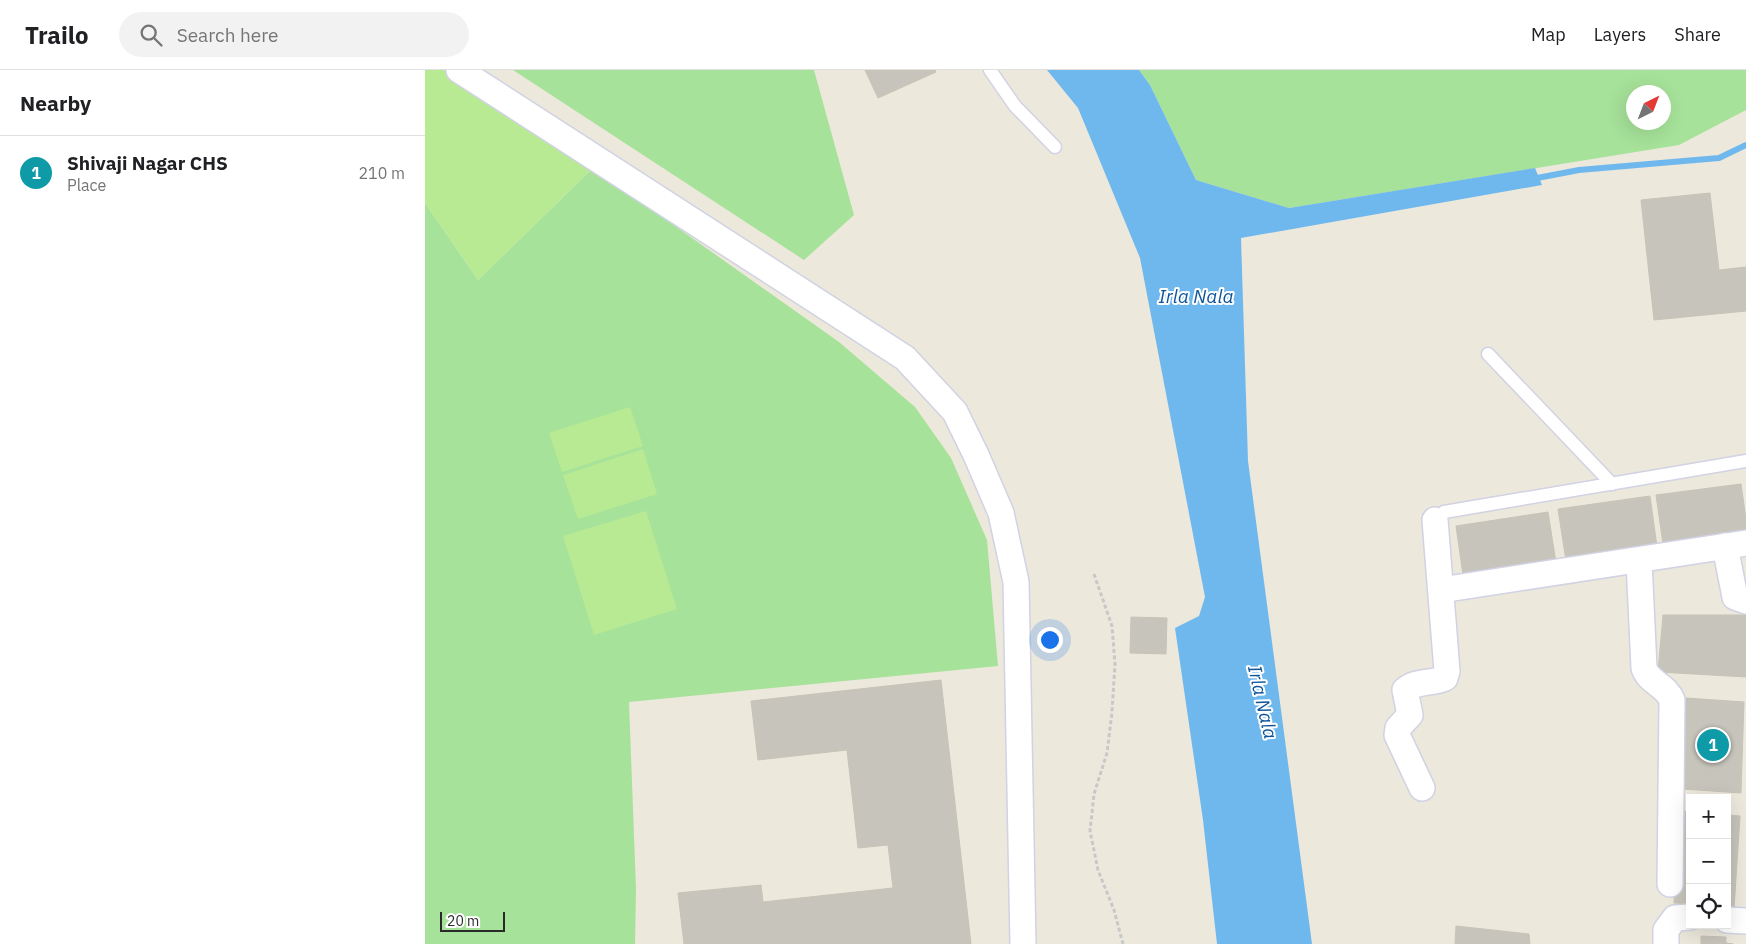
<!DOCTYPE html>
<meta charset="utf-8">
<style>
:root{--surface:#fff;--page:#f2f2f2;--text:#202124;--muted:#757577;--line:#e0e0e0;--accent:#3d42f8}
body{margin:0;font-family:"IBM Plex Sans",sans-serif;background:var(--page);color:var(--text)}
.controls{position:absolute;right:15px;bottom:15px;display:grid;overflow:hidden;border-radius:0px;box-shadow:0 5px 20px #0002}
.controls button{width:45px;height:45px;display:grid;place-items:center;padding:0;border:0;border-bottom:1px solid var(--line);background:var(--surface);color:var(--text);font:25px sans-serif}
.compass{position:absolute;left:1201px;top:15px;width:45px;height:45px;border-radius:50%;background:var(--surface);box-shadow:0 5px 20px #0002;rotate:42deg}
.scale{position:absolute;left:15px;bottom:12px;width:65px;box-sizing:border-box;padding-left:5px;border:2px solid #2a2a2a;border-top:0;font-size:14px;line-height:18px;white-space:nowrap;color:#2a2a2a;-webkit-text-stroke:4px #fff;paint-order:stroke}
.you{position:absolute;left:624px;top:569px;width:18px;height:18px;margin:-12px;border:4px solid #fff;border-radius:50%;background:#1a73e8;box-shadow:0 0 0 8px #1a73e833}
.badge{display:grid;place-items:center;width:32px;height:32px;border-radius:50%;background:var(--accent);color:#fff;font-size:16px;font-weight:700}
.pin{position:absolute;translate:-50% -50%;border:2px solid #fff;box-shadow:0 1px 5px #0006}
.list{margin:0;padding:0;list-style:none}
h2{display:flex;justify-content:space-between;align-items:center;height:65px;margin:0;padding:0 20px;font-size:21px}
h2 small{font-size:16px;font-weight:400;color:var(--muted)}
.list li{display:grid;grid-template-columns:32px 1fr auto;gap:15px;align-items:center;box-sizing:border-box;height:75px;padding:0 20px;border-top:1px solid var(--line)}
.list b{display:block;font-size:19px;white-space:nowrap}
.list p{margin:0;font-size:16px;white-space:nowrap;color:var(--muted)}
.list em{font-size:16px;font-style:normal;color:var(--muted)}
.icon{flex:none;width:28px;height:28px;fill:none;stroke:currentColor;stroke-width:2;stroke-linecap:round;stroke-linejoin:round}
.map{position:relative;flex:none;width:1321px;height:874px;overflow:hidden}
header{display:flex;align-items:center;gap:30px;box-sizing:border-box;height:70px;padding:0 25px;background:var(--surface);border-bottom:1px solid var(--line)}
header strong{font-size:24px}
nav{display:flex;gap:28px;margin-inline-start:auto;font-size:18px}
.search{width:350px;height:45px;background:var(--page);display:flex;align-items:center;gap:12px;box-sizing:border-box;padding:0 18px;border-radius:28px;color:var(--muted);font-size:19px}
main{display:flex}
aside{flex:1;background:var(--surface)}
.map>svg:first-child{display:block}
.green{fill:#a6e299;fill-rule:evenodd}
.pitch{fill:#b8ea94}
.water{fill:#6fb8ee}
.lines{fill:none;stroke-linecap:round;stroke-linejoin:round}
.stream{stroke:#6fb8ee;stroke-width:6}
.building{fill:#c7c4bc;stroke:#c7c4b6}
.service-casing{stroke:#d1d2e3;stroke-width:15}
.minor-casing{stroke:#d1d2e3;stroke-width:28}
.path{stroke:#c8c8c8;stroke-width:3;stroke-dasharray:4 2.5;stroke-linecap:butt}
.service{stroke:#fff;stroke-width:12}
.minor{stroke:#fff;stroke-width:25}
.labels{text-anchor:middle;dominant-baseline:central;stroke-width:4;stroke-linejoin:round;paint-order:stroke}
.water-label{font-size:19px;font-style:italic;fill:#0e549a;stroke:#fff}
</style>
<header>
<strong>Trailo</strong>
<div class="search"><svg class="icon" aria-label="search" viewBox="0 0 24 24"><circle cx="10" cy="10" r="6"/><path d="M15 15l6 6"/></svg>Search here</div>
<nav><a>Map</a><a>Layers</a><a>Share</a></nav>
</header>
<main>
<aside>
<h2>Nearby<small></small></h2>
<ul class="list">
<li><span class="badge" style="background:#0f9aa8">1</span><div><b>Shivaji Nagar CHS</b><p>Place</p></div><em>210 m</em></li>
</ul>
</aside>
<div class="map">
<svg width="1321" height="874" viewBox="0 0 1321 874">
<rect width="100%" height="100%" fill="#ece8dc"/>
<g class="green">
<polygon points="88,0 389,0 429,145 379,190"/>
<path d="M714,0h607v40l-67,35 -390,63 -93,-28 -46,-95zM1208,22h30v30h-30z"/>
<polygon points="168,98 414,272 490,337 526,388 562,470 573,596 204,632 211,819 210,874 0,874 0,133 53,210"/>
</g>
<g class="pitch">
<polygon points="0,0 20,0 168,98 53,210 0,133"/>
<polygon points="205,337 218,376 137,402 124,363"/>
<polygon points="218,379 232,424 153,449 138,405"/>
<polygon points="221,441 252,539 169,565 138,466"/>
</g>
<polygon class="water" points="622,0 714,0 725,15 771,110 864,138 1110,98 1117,115 816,168 823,391 887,874 792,874 778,750 750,558 774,546 780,527 715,188 653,38"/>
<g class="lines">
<polyline class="stream" points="1107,109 1154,100 1294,88 1321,75"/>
</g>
<g class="building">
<polygon points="440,0 510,0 511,2 453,28"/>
<polygon points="1285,123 1294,200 1321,197 1321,241 1229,250 1216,130"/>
<polygon points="1316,414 1321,449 1321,469 1239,481 1231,425"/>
<polygon points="1225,426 1233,484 1142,497 1133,439"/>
<polygon points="1123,442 1132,499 1039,512 1031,456"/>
<polygon points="1238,545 1321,545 1321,607 1233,602"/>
<polygon points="706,547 742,548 741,584 705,583"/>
<polygon points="516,610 546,874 259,874 253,823 336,815 338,832 468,818 463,775 433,778 422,680 333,690 326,631"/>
<polygon points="1261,628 1319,632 1316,723 1257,719"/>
<polygon points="1253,741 1265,742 1265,834 1249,833"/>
<polygon points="1302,745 1315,746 1309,839 1302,838"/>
<polygon points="1031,856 1104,864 1105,874 1030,874"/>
<polygon points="1276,866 1301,867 1301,873 1308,874 1276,874"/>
</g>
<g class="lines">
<g class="service-casing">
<g id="service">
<polyline points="565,0 590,36 630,77"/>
<polyline points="1063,284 1187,414"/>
<polyline points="1019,442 1321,391"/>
</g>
</g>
<g class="minor-casing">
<g id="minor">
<polyline points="34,0 480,288 530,342 551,385 576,443 591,512 598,874"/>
<polyline points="1300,476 1310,527 1321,531"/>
<path d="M1214,491l5,107c5,15 22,17 28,32l-2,184"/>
<polyline points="1016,520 1321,473"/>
<path d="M997,718l-25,-53 1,-7 12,-13 -5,-25c11,-10 28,-6 40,-12l2,-7 -12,-151"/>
<polyline points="1302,850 1321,851"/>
<polyline points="1241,874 1241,860 1250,848 1265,847"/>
</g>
</g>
<polyline class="path" points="669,504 687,556 690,594 687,642 682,683 669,724 665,761 673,800 689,840 698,874"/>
<use href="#service" class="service"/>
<use href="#minor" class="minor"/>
</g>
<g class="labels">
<g class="water-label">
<text x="771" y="226">Irla Nala</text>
<text transform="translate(838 632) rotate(77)">Irla Nala</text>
</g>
</g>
</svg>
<div class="controls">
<button>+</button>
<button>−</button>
<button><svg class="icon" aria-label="locate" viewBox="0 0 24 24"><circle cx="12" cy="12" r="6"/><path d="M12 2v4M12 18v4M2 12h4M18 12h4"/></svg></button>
</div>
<svg class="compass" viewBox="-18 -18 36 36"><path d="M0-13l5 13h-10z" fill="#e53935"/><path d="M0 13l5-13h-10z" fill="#757577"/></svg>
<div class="scale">20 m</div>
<div class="you"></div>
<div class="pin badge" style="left:1288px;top:675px;background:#0f9aa8">1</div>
</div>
</main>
